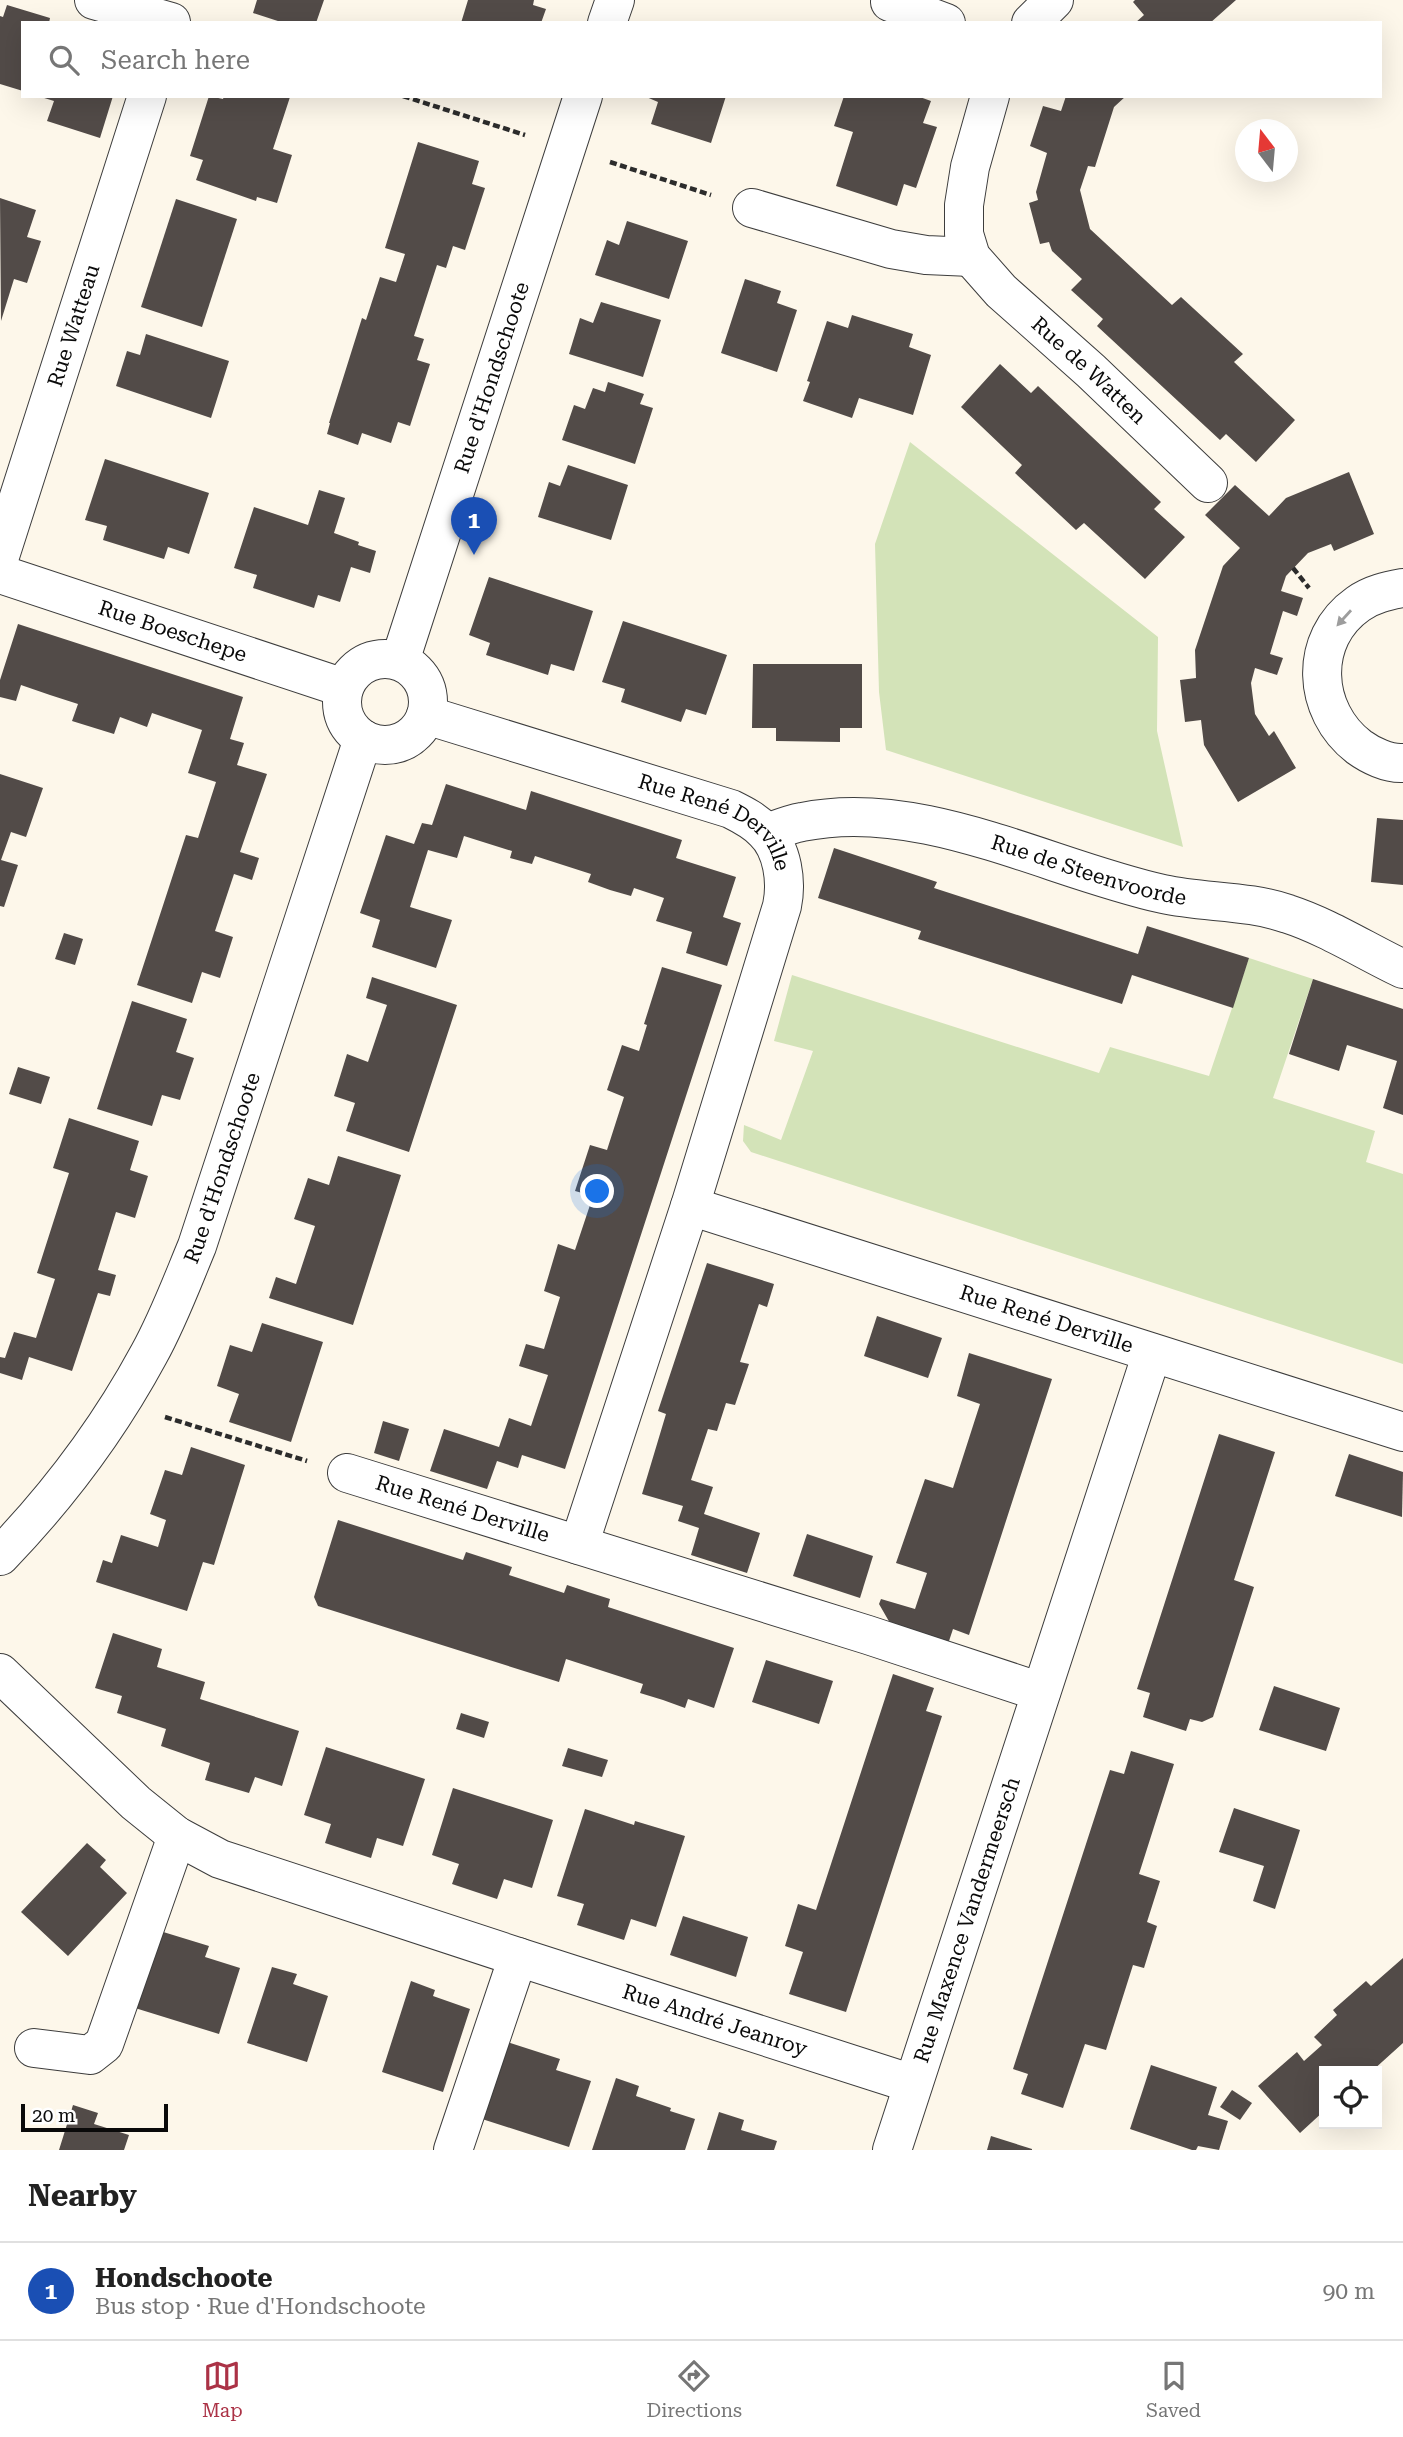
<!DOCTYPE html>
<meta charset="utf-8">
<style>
:root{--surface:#fff;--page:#f2f2f2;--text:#222;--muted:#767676;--line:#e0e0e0;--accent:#ab3246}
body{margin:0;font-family:"Roboto Serif",serif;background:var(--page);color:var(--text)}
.controls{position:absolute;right:21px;bottom:21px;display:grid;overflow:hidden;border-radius:0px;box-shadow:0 7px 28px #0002}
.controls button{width:63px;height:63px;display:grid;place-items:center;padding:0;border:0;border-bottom:2px solid var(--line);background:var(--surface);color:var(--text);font:35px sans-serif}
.compass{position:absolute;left:1235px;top:119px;width:63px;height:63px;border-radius:50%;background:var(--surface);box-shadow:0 7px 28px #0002;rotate:344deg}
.scale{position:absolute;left:21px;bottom:18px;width:147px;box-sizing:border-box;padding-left:7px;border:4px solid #0a0a0a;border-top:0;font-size:19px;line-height:24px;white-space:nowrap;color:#0a0a0a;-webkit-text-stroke:5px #fff;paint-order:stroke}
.you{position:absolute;left:598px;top:1192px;width:24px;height:24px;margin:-18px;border:5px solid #fff;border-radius:50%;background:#1a73e8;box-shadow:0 0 0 10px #1a73e833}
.badge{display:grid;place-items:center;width:46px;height:46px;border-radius:50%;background:var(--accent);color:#fff;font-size:23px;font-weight:700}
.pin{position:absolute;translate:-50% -58px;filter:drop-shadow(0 2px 4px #0008)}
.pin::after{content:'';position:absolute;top:37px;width:24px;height:21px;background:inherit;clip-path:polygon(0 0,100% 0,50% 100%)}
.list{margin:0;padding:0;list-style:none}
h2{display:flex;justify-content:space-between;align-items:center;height:91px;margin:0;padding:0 28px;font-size:30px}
h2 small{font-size:23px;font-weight:400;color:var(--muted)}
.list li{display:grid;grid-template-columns:46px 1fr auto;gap:21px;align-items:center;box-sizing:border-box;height:98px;padding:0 28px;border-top:2px solid var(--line)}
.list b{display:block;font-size:26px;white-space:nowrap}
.list p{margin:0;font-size:23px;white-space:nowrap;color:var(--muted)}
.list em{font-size:23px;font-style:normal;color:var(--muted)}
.icon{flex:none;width:38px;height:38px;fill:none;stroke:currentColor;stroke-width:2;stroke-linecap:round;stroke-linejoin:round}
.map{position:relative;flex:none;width:1403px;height:2150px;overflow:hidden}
.search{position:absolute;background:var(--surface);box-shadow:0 7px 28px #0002;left:21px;right:21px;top:21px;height:77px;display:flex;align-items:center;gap:18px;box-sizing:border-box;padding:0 24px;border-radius:0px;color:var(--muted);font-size:26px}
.sheet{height:189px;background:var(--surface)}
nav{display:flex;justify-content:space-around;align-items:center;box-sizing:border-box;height:98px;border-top:2px solid var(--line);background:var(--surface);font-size:19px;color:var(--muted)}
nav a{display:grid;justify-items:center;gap:4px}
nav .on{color:var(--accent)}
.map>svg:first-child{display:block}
.green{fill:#d3e3b8}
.building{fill:#524b48}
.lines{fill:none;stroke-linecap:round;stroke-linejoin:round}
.minor-casing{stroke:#3d3d3d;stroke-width:40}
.path{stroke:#2c2c2c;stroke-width:4.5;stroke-dasharray:7 3.5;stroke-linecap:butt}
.minor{stroke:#fff;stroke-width:38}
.oneway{fill:#9d9d9d}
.labels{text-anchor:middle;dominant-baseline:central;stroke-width:7;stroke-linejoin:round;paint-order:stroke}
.street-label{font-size:21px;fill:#0a0a0a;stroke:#fff}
</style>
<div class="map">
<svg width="1403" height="2150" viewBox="0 0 1403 2150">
<rect width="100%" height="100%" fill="#fdf7ea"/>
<g class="green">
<polygon points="910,442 1158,637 1157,731 1183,847 886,750 879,692 875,544"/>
<polygon points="1249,958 1313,979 1273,1098 1375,1131 1366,1162 1403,1174 1403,1364 751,1152 743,1141 744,1125 781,1140 813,1051 774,1041 792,975 1099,1073 1110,1047 1209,1076"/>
</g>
<g class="building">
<polygon points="257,0 324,0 316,23 284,23 253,13"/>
<polygon points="468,0 534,0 533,5 546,9 541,23 461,23"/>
<polygon points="1135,0 1236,0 1210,23 1135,23 1144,15 1133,2"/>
<polygon points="7,5 50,18 49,23 23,23 23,91 0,84 0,16 3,17"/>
<polygon points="113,96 100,138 47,121 54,101 41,97"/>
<polygon points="209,96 223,99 224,96 290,97 273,149 292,155 277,203 257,197 256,201 196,180 203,160 190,156"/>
<polygon points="644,96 726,96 711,143 651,124 658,102"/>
<polygon points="844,96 917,96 931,101 923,123 937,127 916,188 904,184 897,206 836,186 853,132 834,126"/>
<polygon points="1066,96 1126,96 1114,107 1095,167 1088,166 1080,190 1090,229 1172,305 1181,297 1243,354 1234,362 1295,420 1256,462 1226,434 1220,440 1097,326 1103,319 1071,290 1082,279 1052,251 1049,242 1040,244 1029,203 1038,200 1036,192 1047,153 1030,146 1043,106 1061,111"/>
<polygon points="418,142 479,161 472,184 485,188 465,250 453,246 446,268 437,265 424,305 414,336 424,339 417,360 430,364 410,426 398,422 391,443 362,433 358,445 327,434 330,423 329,423 362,318 366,320 380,277 396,282 405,254 385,248"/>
<polygon points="0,198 36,210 27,237 41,241 27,283 14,279 1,321"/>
<polygon points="176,199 237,219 202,327 141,307"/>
<polygon points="627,221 688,241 669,299 595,275 607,240 619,245"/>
<polygon points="745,279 781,291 777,303 797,310 777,372 721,353"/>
<polygon points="601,302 661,320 643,377 569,354 580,318 593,323"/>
<polygon points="852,315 913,334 909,347 931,355 913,415 859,398 852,418 803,401 810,382 807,381 827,321 848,328"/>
<polygon points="146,334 229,361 211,418 116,386 127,351 140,355"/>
<polygon points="1000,364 1031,393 1038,386 1161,502 1154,509 1185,537 1145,579 1084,523 1076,530 1015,473 1022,465 961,407"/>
<polygon points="608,382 644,394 640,404 653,408 635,464 562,440 574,405 585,409 593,388 605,392"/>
<polygon points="105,459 209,493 189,554 168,547 164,559 103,540 107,526 85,520"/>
<polygon points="568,465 628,485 611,540 538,517 549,482 560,486"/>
<polygon points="1349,472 1374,534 1334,551 1331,544 1308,553 1286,576 1281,591 1303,598 1297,616 1283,611 1270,654 1283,658 1277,675 1255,668 1251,683 1255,714 1269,736 1274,731 1296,768 1238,802 1204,745 1201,720 1185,722 1180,680 1196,678 1195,650 1223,566 1240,548 1205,515 1235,485 1269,516 1286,498"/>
<polygon points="319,490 345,498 334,533 359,542 358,545 376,551 370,573 351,567 340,602 318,595 314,608 253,588 257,575 234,568 254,507 308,525"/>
<polygon points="489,577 593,611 574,671 551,664 548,675 486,655 490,643 469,635"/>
<polygon points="623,621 727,655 706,715 686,709 681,722 621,702 625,689 602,682"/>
<polygon points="18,624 243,697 230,739 244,743 237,765 267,774 240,852 259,858 252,880 234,874 215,931 233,937 220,978 202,972 192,1003 137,985 186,835 198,838 216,782 188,773 202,730 152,713 147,727 120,717 114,734 72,721 78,704 50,695 21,685 16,701 0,697 0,680"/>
<polygon points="753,664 862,664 862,728 840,728 840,742 776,741 776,728 752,728"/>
<polygon points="0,774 43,788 26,837 11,832 1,860 18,865 4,907 0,906"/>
<polygon points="446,784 526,810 531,791 682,840 676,858 736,877 723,917 741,923 727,966 686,953 692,932 656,921 664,898 634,888 631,896 610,890 588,882 591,874 535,856 532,864 510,858 512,851 464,836 457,858 428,850 410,907 452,920 436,968 372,947 380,920 360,913 386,835 414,844 422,823 432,825"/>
<polygon points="1377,818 1403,820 1403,885 1371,882"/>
<polygon points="834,848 937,882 934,888 1138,954 1147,926 1249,958 1233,1008 1132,975 1122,1004 918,939 921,931 818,898"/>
<polygon points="64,933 83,939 75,965 55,959"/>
<polygon points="662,967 722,985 565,1469 522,1455 518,1468 497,1461 487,1489 430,1471 444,1429 499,1447 509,1418 531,1426 548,1375 519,1366 526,1344 544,1349 560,1297 544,1291 558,1244 575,1250 593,1196 575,1191 590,1145 607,1150 624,1097 607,1090 622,1045 639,1051 647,1025 644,1024"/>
<polygon points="372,977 457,1005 409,1152 346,1131 355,1103 334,1096 347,1054 368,1062 387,1005 366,998"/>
<polygon points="1313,979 1403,1009 1403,1115 1383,1108 1397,1061 1347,1045 1339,1071 1289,1054"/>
<polygon points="132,1001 187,1019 176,1052 194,1058 180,1100 162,1095 152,1126 97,1109"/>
<polygon points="18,1067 50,1077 41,1104 9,1094"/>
<polygon points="69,1118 139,1141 130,1170 148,1176 135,1218 116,1212 98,1270 116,1275 110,1296 98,1293 72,1371 29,1357 22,1380 0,1373 0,1357 5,1358 14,1332 36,1338 55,1279 37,1273 69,1173 53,1168"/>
<polygon points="338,1156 401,1175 353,1325 269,1298 276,1277 296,1284 315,1226 294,1219 301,1199 308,1178 329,1185"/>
<polygon points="707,1263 774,1284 767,1307 759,1304 740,1362 749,1364 735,1405 726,1403 717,1431 708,1429 691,1480 713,1487 704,1514 760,1533 747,1573 691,1555 699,1528 678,1521 683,1506 642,1494 666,1414 658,1411"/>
<polygon points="877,1316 942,1338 928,1378 864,1356"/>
<polygon points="262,1323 323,1342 291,1442 229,1422 239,1394 217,1386 230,1345 252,1352"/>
<polygon points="969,1353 1052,1379 969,1635 953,1629 945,1653 898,1637 879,1604 881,1599 915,1609 927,1573 896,1563 925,1479 953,1488 980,1404 957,1396"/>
<polygon points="383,1421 409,1429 399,1461 374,1453"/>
<polygon points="1219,1434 1275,1452 1234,1580 1254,1587 1213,1717 1202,1722 1190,1719 1186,1731 1143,1717 1150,1693 1137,1689"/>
<polygon points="191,1447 245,1465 214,1565 203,1562 187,1611 96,1582 103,1560 112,1563 121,1535 158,1547 166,1520 150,1514 165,1470 182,1475"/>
<polygon points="1349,1454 1403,1472 1402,1517 1335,1496"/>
<polygon points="338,1520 463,1560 466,1552 512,1567 509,1575 564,1593 567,1585 588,1592 610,1599 608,1607 734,1648 714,1708 688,1699 685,1708 663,1700 640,1693 643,1684 566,1659 559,1682 318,1606 314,1597"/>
<polygon points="807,1534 873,1556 860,1598 793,1576"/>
<polygon points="113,1633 162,1649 157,1667 205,1682 200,1699 299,1731 282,1786 255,1777 249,1793 205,1780 210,1763 161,1746 166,1729 117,1713 122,1696 95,1688"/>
<polygon points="766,1660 833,1681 819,1724 752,1702"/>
<polygon points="893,1674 934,1688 926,1711 942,1716 846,2012 789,1994 803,1952 785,1946 798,1904 816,1910"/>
<polygon points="1274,1686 1340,1708 1326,1751 1259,1730"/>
<polygon points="461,1713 489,1722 484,1738 456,1729"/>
<polygon points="326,1747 425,1779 403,1846 377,1838 371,1858 325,1843 331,1824 304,1815"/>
<polygon points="568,1748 608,1760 602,1777 562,1766"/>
<polygon points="1131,1751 1174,1764 1139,1874 1160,1881 1147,1922 1157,1926 1144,1968 1133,1965 1106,2050 1085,2044 1063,2108 1021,2094 1028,2074 1013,2069 1110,1770 1124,1774"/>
<polygon points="453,1788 553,1820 532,1888 504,1879 497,1899 452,1884 459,1864 432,1855"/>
<polygon points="1234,1808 1300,1830 1275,1909 1253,1901 1264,1866 1219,1852"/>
<polygon points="585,1809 634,1825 635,1821 685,1836 656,1927 631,1919 624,1940 577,1925 584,1904 557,1896"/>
<polygon points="87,1843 106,1860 100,1867 127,1893 68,1956 21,1912"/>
<polygon points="683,1916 748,1937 736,1977 670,1955"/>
<polygon points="160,1931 209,1946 205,1957 240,1968 219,2034 135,2008"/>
<polygon points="1403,1958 1403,2043 1372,2071 1324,2071 1324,2111 1300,2133 1258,2086 1297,2052 1304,2061 1322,2045 1314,2037 1337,2015 1333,2010 1366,1981 1371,1986"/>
<polygon points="272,1967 297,1974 293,1984 328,1996 307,2062 247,2043"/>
<polygon points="411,1981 435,1990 433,1996 470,2009 443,2092 382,2072"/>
<polygon points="507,2042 560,2059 556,2070 591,2081 569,2147 482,2119"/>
<polygon points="1151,2065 1217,2087 1208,2115 1228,2121 1219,2150 1198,2146 1196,2150 1192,2150 1130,2129"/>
<polygon points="616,2078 639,2086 636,2096 671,2108 670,2111 695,2119 685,2150 592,2150"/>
<polygon points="1232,2090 1252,2103 1240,2120 1220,2107"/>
<polygon points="73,2105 98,2113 94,2124 129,2135 124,2150 59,2150"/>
<polygon points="719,2112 744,2120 741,2130 777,2141 774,2150 707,2150"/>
<polygon points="991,2136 1032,2149 1032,2150 987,2150"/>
</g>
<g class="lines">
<g class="minor-casing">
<g id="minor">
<polyline points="94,0 171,22"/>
<polyline points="890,2 946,23"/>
<polyline points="607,23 615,0"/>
<polyline points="1031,23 1054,0"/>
<path id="s1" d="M990,96l-20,71 -6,38v29l7,23 30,34 90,80 117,112"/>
<polyline points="752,208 891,249 926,255 971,257"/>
<path id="s2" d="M0,556l147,-460"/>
<path id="s3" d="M0,574l344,114"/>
<path d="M1403,588c-16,3 -31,6 -45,16 -50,35 -46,107 1,143 11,8 29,17 44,16"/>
<circle cx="385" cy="702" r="43"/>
<path id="s4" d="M400,661l183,-565"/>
<path id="s5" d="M426,715l305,94c12,6 24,12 33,22 19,18 23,51 18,75l-92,300 713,226"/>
<path id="s6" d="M767,833c11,-4 23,-9 35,-11 119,-25 247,47 361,72 41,9 85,6 125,20 40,13 77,37 115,55"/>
<path id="s7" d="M347,1473l521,162 173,57"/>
<polyline points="579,1545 690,1206"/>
<path id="s8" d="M0,1556c58,-60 109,-128 149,-202 19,-34 33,-72 48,-108l166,-507"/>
<path id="s9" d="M0,1673l136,130 41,33 43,23 298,98 395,127"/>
<polyline points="34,2048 90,2055 104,2044 177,1836"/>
<polyline points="453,2150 518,1957"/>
<path id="s10" d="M892,2150l260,-797"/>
</g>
</g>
<g class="path">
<polyline points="403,96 525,135"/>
<polyline points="610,162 711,195"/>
<polyline points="1293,568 1309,588"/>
<polyline points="165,1417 307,1461"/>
</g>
<use href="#minor" class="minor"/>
</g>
<defs><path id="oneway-solid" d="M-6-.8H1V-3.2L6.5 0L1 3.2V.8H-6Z" transform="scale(1.75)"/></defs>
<use class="oneway" href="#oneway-solid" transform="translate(1344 618) rotate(132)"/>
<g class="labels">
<g class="street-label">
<text stroke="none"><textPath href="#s2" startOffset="242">Rue Watteau</textPath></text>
<text stroke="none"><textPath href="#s1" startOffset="329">Rue de Watten</textPath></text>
<text stroke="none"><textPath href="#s4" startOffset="298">Rue d'Hondschoote</textPath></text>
<text stroke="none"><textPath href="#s3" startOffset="182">Rue Boeschepe</textPath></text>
<text stroke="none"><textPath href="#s5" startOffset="313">Rue René Derville</textPath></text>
<text stroke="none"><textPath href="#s6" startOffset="331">Rue de Steenvoorde</textPath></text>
<text stroke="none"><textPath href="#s8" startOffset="452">Rue d'Hondschoote</textPath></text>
<text stroke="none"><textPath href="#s5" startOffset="1127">Rue René Derville</textPath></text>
<text stroke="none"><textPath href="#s7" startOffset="121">Rue René Derville</textPath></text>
<text stroke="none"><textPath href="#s10" startOffset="242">Rue Maxence Vandermeersch</textPath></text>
<text stroke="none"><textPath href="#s9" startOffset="810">Rue André Jeanroy</textPath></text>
</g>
</g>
</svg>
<div class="controls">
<button><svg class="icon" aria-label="locate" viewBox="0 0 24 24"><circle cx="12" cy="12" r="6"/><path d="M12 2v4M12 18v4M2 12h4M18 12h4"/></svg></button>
</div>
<svg class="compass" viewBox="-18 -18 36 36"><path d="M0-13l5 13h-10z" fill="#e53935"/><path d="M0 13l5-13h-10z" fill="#767676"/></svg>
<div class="scale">20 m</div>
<div class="you"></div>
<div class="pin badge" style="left:474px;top:555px;background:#1a4fb4">1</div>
<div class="search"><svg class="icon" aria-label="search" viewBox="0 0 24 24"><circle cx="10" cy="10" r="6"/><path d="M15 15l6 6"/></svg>Search here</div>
</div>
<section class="sheet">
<h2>Nearby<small></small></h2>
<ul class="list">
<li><span class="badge" style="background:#1a4fb4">1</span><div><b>Hondschoote</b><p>Bus stop · Rue d'Hondschoote</p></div><em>90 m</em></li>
</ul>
</section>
<nav>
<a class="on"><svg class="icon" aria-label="map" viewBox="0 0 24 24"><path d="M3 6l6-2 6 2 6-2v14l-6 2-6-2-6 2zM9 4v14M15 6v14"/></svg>Map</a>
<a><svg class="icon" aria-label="directions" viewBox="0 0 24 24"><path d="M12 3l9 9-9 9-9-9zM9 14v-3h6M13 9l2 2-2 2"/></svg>Directions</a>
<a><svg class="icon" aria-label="saved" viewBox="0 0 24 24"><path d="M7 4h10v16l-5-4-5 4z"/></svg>Saved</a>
</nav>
